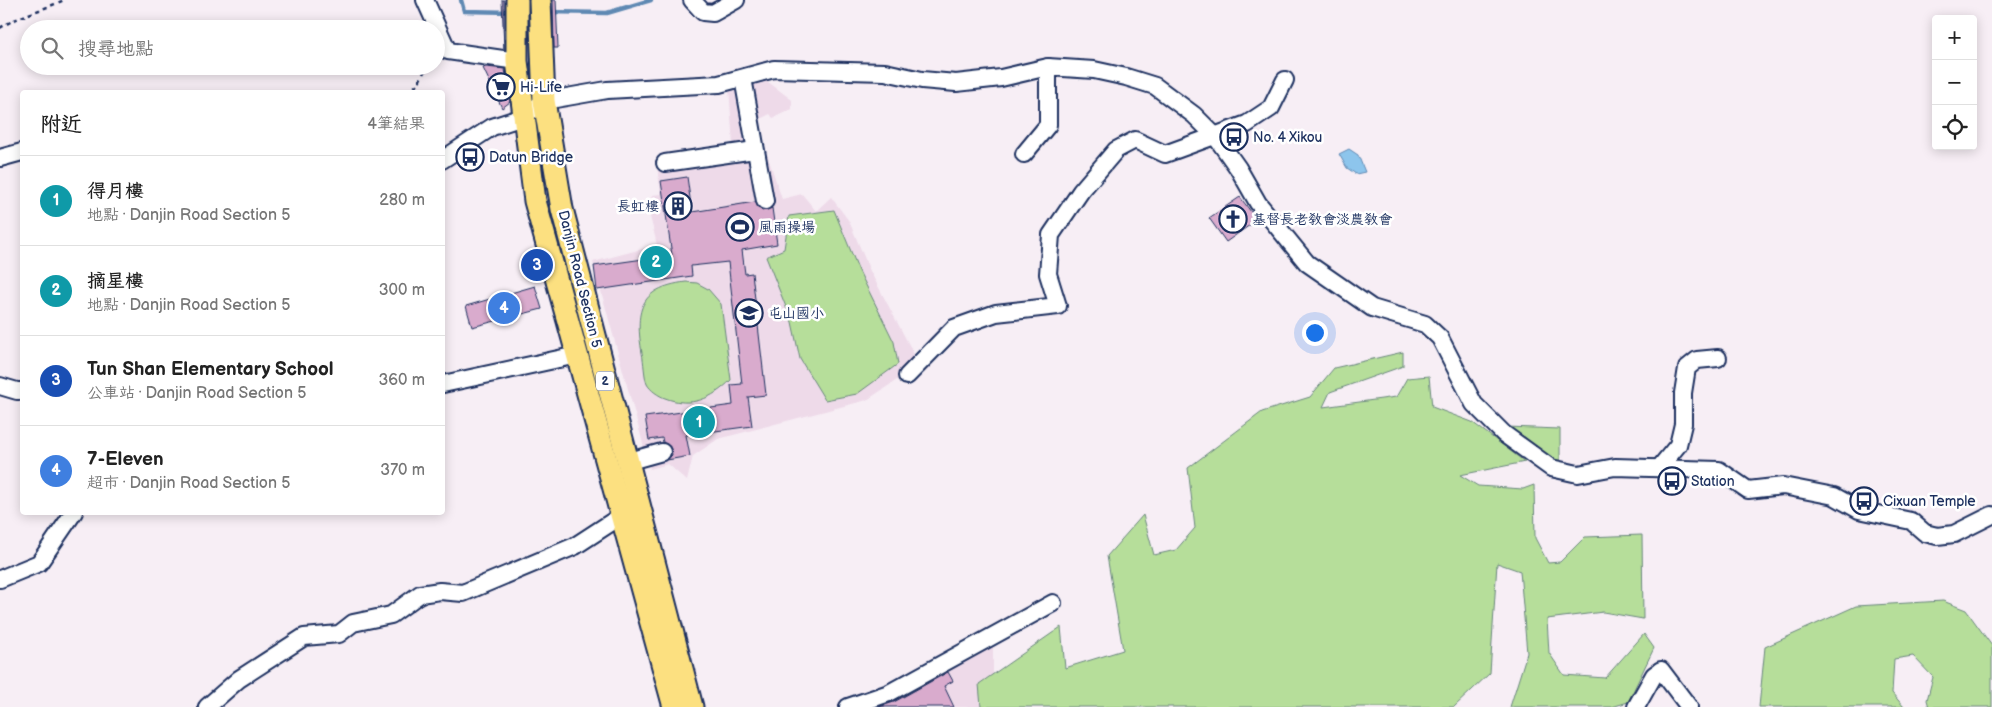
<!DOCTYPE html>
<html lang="zh-TW">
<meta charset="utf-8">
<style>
:root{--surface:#fff;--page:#f2f2f2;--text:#222;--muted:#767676;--line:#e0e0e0;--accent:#b45309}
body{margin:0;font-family:"Balsamiq Sans","LXGW WenKai TC",sans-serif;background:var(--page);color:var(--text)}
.controls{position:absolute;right:15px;top:15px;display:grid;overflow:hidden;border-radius:5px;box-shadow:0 2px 12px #0003}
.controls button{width:45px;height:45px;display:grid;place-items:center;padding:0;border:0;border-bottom:1px solid var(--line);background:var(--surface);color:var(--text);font:25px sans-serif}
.you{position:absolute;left:1314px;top:332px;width:18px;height:18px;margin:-12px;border:4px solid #fff;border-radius:50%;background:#1a73e8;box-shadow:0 0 0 8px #1a73e833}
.badge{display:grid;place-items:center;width:32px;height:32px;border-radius:50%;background:var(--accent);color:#fff;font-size:16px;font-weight:700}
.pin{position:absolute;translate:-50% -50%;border:2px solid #fff;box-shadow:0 1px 5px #0006}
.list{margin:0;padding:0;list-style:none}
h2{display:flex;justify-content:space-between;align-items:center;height:65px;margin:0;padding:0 20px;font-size:21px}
h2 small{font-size:16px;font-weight:400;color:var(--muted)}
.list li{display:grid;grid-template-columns:32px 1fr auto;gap:15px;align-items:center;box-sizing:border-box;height:90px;padding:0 20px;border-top:1px solid var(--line)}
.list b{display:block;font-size:19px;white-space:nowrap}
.list p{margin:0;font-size:16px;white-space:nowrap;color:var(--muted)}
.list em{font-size:16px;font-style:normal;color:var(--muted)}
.icon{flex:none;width:28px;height:28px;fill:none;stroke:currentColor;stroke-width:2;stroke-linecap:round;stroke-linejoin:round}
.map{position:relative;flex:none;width:1992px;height:707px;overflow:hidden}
.search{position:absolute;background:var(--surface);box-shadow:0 2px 12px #0003;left:20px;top:20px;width:425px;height:55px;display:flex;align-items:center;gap:12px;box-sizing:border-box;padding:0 18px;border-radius:28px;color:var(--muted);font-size:19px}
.panel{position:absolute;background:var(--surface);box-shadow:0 2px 12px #0003;left:20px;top:90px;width:425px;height:425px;border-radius:5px}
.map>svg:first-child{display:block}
.built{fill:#eedae9}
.green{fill:#b6de9a;stroke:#68867c}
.water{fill:#8dc5ec;stroke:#5f89b3}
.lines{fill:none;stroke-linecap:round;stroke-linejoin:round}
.stream{stroke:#5f89b3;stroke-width:4.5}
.building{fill:#d9abcd;stroke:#1b2f5e}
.minor-casing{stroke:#1b2f5e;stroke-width:20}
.major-casing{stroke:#1b2f5e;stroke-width:25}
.path{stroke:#1b2f5e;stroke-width:2.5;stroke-dasharray:4 4;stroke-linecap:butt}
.minor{stroke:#fff;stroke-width:16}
.major{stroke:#fce080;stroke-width:21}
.labels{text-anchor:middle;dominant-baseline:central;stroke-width:5;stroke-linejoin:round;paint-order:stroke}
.shield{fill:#fff;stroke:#5f6d8e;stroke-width:1}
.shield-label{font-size:12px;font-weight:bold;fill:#1b2f5e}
.poi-label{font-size:14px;fill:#1b2f5e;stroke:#fff;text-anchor:start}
.street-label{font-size:14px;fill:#1b2f5e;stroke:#fff}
</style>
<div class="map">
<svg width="1992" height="707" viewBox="0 0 1992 707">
<rect width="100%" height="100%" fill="#f7eef5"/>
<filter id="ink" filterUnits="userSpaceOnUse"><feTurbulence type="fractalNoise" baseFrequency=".02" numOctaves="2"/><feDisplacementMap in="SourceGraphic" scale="10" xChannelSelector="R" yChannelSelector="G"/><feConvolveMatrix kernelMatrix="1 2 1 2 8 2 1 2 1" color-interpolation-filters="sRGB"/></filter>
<g filter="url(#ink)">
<g class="built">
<polygon points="763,78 792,100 792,109 773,118 770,114 756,121 782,199 802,194 816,211 831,197 849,221 870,271 915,356 897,380 867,400 718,439 693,456 687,481 668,464 650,469 593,262 657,245 649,212 652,195 661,194 656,159 733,146 729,87"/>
<polygon points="993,644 993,707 860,707"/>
</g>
<g class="green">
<polygon points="834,210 859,271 894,342 898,364 857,394 825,400 800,359 792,322 766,257 784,249 789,216"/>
<path d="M686,282l11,1 11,6 13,15 10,76c-19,19 -40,28 -66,18 -6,-2 -15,-8 -18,-14 -3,-8 -3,-22 -5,-31 -7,-41 -4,-65 44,-71z"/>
<polygon points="1403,352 1403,366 1330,392 1323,407 1396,397 1407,378 1429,376 1432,407 1472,422 1525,462 1460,475 1478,486 1523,489 1534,485 1535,538 1548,563 1560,562 1585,537 1642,535 1643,619 1603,612 1547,619 1549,653 1564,675 1605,678 1644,634 1654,648 1628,702 1612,707 1510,707 1527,653 1520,571 1497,563 1490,673 1454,707 981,707 979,684 1061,627 1065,668 1123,650 1107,556 1143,515 1154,555 1176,550 1195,528 1188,468 1262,412 1310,397 1334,368"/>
<polygon points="1507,427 1560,429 1560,462 1537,451"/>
<polygon points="1943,601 1966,610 1992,646 1992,707 1929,707 1927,700 1933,677 1913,656 1894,659 1892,693 1904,707 1759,707 1765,647 1856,606"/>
</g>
<polygon class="water" points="1349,149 1358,155 1365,172 1356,174 1347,168 1339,154"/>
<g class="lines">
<g class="stream">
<polyline points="461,0 464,11 512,12"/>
<polyline points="547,12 607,13 651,0"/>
</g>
</g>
<g class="building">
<polygon points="502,0 504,0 504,49"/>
<polygon points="553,0 556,0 558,48 554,48"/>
<polygon points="486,67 505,69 510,102 502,108 483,68"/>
<polygon points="687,177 692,212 755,202 762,211 772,208 777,244 742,250 745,274 752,273 766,395 748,397 752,426 686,435 690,456 667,460 672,455 671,449 663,442 662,438 649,440 645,417 733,405 731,385 742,384 728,262 691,266 692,276 597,290 594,266 672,255 661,181"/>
<polygon points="1240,197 1257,220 1226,242 1209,218"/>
<polygon points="535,286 542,309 472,327 466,306"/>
<polygon points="948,672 953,681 944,686 954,707 879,707 894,702"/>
</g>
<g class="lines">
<g class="minor-casing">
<g id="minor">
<polyline points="425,0 448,51 517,61"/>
<polyline points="692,0 703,12 713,13 736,0"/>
<polyline points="743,78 765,201"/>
<polyline points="1024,154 1048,125 1048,67"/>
<polyline points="0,158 22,152"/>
<polyline points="442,160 492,127 523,117 544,101 607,90 719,84 774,69 885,72 922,80 956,83 1001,78 1048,67 1094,70 1126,77 1155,86 1194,115 1216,137 1238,168 1258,203 1307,263 1372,308 1425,324 1440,338 1474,404 1504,434 1551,468 1578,474 1615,467 1719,470 1748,490 1783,486 1834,496 1859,510 1911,521 1925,533 1937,536 1954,534 1992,515"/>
<polyline points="665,163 755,150"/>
<polyline points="907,376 954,328 996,313 1058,306 1048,274 1051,235 1081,191 1116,150 1135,140 1165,154 1247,124 1271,108 1285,80"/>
<polyline points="443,384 577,355"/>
<polyline points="0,386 17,391 22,391"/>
<polyline points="626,462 662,452"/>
<polyline points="1660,467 1678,445 1683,424 1683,393 1687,368 1697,360 1718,358"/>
<polyline points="0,579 39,563 74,512"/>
<polyline points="207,707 239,679 304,637 339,634 353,623 391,615 420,594 440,591 463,593 575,546 621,516"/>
<polyline points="848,707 889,693 1053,603"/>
<polyline points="1636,707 1654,675 1661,670 1689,707"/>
</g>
</g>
<g class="major-casing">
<g id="major">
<polyline points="517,0 517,61 535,201 674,707"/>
<polyline points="540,0 544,101 562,209 692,707"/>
</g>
</g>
<g class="path">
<path d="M0,28c20,-13 43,-18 64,-28"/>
<polyline points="408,92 418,84 427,66"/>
</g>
<use href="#minor" class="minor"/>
<use href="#major" class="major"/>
</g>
</g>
<defs>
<g id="supermarket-ring" transform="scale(1.4375)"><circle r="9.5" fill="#fff" stroke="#1b2f5e" stroke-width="1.5"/><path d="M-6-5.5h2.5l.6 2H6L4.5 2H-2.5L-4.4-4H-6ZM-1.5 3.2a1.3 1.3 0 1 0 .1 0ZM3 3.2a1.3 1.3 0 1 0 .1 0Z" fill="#1b2f5e"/></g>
<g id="bus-ring" transform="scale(1.4375)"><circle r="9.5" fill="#fff" stroke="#1b2f5e" stroke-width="1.5"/><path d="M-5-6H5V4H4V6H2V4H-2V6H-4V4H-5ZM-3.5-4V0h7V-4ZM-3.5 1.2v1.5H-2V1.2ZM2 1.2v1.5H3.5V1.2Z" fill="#1b2f5e"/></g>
<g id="building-ring" transform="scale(1.4375)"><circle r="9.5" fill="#fff" stroke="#1b2f5e" stroke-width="1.5"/><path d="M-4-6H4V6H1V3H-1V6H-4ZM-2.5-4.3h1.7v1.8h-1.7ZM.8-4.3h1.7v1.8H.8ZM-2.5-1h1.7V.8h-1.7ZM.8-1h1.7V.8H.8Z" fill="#1b2f5e"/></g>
<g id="church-ring" transform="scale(1.4375)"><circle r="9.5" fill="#fff" stroke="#1b2f5e" stroke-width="1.5"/><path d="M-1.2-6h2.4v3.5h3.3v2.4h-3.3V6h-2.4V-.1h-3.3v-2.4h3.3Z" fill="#1b2f5e"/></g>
<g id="stadium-ring" transform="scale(1.4375)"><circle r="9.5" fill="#fff" stroke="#1b2f5e" stroke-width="1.5"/><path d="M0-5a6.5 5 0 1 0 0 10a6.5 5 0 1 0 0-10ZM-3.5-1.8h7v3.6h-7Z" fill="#1b2f5e"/></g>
<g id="school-ring" transform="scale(1.4375)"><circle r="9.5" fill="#fff" stroke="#1b2f5e" stroke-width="1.5"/><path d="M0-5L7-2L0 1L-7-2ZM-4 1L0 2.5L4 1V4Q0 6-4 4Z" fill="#1b2f5e"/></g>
</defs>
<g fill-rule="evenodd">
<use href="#supermarket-ring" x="501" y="87"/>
<use href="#bus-ring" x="1234" y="137"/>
<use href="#bus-ring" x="470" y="157"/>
<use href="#building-ring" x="678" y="206"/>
<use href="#church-ring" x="1233" y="219"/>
<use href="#stadium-ring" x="740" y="227"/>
<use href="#school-ring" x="749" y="313"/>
<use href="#bus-ring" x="1672" y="481"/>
<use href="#bus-ring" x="1864" y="501"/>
</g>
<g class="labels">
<rect class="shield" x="596" y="371.5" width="18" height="19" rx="4"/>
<g class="shield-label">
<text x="605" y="381">2</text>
</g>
<g class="poi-label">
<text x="520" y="87">Hi-Life</text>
<text x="1253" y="137">No. 4 Xikou</text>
<text x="489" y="157">Datun Bridge</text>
<text x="659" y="206" text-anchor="end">長虹樓</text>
<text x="1252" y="219">基督長老教會淡農教會</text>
<text x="759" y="227">風雨操場</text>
<text x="768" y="313">屯山國小</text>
<text x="1691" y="481">Station</text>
<text x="1883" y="501">Cixuan Temple</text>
</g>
<g class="street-label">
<text transform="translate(580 279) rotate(76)">Danjin Road Section 5</text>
</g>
</g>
</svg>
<div class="controls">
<button>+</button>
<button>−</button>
<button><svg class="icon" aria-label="locate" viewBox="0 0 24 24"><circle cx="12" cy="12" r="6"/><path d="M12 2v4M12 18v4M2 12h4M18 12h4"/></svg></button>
</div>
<div class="you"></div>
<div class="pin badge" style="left:699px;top:422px;background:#0f9aa8">1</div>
<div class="pin badge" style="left:656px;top:262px;background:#0f9aa8">2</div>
<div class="pin badge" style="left:537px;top:265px;background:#1a4fb4">3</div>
<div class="pin badge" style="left:504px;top:308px;background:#3f7fe0">4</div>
<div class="search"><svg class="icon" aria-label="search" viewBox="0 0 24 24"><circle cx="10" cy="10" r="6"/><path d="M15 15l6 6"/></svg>搜尋地點</div>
<section class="panel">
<h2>附近<small>4筆結果</small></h2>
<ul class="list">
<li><span class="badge" style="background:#0f9aa8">1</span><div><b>得月樓</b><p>地點 · Danjin Road Section 5</p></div><em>280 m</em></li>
<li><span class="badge" style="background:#0f9aa8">2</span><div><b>摘星樓</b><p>地點 · Danjin Road Section 5</p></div><em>300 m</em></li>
<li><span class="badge" style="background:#1a4fb4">3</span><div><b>Tun Shan Elementary School</b><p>公車站 · Danjin Road Section 5</p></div><em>360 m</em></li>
<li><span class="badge" style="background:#3f7fe0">4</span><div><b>7-Eleven</b><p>超市 · Danjin Road Section 5</p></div><em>370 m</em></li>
</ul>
</section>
</div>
